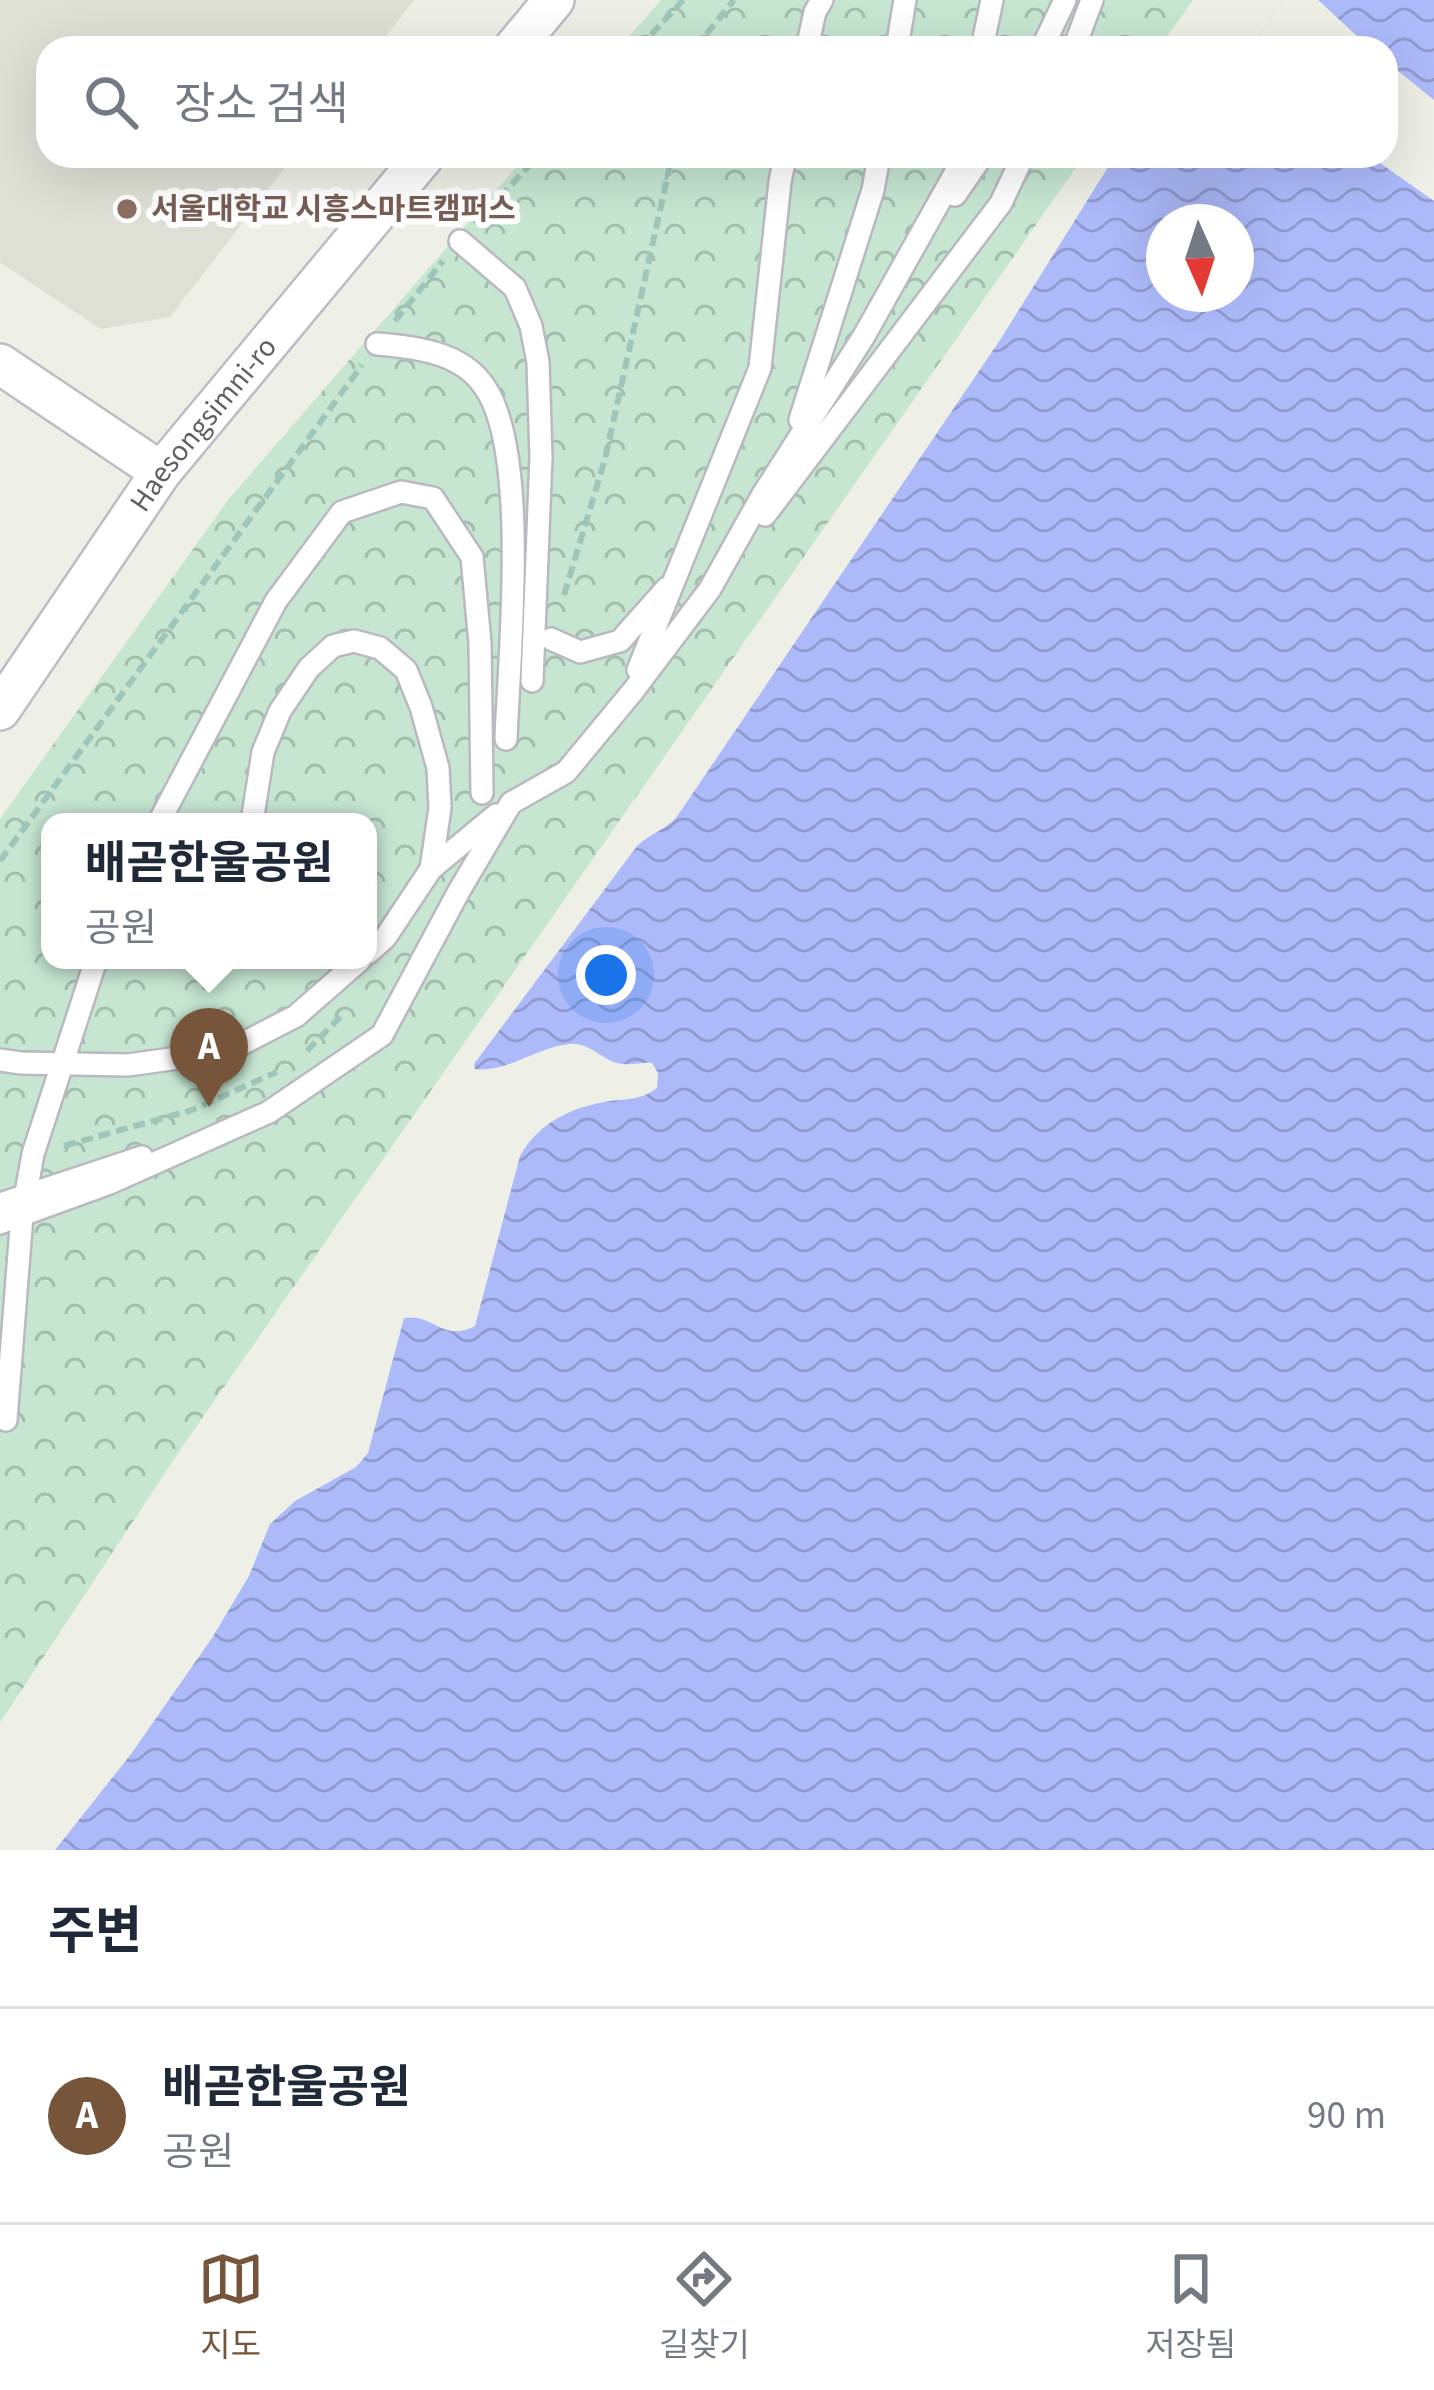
<!DOCTYPE html>
<html lang="ko">
<meta charset="utf-8">
<style>
:root{--surface:#fff;--page:#f2f2f3;--text:#1f2937;--muted:#747a83;--line:#e0e1e3;--accent:#76553a}
body{margin:0;font-family:"Source Sans 3","Noto Sans KR",sans-serif;background:var(--page);color:var(--text)}
.compass{position:absolute;left:1146px;top:204px;width:108px;height:108px;border-radius:50%;background:var(--surface);box-shadow:0 12px 48px #0002;rotate:177deg}
.you{position:absolute;left:606px;top:975px;width:42px;height:42px;margin:-30px;border:9px solid #fff;border-radius:50%;background:#1a73e8;box-shadow:0 0 0 18px #1a73e833}
.badge{display:grid;place-items:center;width:78px;height:78px;border-radius:50%;background:var(--accent);color:#fff;font-size:39px;font-weight:700}
.pin{position:absolute;translate:-50% -99px;filter:drop-shadow(0 3px 6px #0008)}
.pin::after{content:'';position:absolute;top:63px;width:42px;height:36px;background:inherit;clip-path:polygon(0 0,100% 0,50% 100%)}
.popup{position:absolute;left:41px;top:813px;width:336px;height:156px;box-sizing:border-box;display:grid;place-content:center;border-radius:24px;background:var(--surface);filter:drop-shadow(0 3px 9px #0005);font-size:39px;white-space:nowrap;color:var(--muted)}
.popup b{font-size:45px;color:var(--text)}
.popup::after{content:'';position:absolute;left:50%;top:100%;margin-left:-24px;border:24px solid transparent;border-top-color:var(--surface)}
.list{margin:0;padding:0;list-style:none}
h2{display:flex;justify-content:space-between;align-items:center;height:156px;margin:0;padding:0 48px;font-size:51px}
h2 small{font-size:39px;font-weight:400;color:var(--muted)}
.list li{display:grid;grid-template-columns:78px 1fr auto;gap:36px;align-items:center;box-sizing:border-box;height:216px;padding:0 48px;border-top:3px solid var(--line)}
.list b{display:block;font-size:45px;white-space:nowrap}
.list p{margin:0;font-size:39px;white-space:nowrap;color:var(--muted)}
.list em{font-size:39px;font-style:normal;color:var(--muted)}
.icon{flex:none;width:66px;height:66px;fill:none;stroke:currentColor;stroke-width:2;stroke-linecap:round;stroke-linejoin:round}
.map{position:relative;flex:none;width:1434px;height:1850px;overflow:hidden}
.search{position:absolute;background:var(--surface);box-shadow:0 12px 48px #0002;left:36px;right:36px;top:36px;height:132px;display:flex;align-items:center;gap:30px;box-sizing:border-box;padding:0 42px;border-radius:36px;color:var(--muted);font-size:45px}
.sheet{height:372px;background:var(--surface)}
nav{display:flex;justify-content:space-around;align-items:center;box-sizing:border-box;height:168px;border-top:3px solid var(--line);background:var(--surface);font-size:33px;color:var(--muted)}
nav a{display:grid;justify-items:center;gap:6px}
nav .on{color:var(--accent)}
.map>svg:first-child{display:block}
.education{fill:#dee0d6}
.park{fill:url(#park-crowns);fill-rule:evenodd}
.water{fill:url(#water-waves);fill-rule:evenodd}
.pier{fill:#eef0e7}
.lines{fill:none;stroke-linecap:round;stroke-linejoin:round}
.pedestrian-casing{stroke:#bab9c0;stroke-width:26}
.secondary-casing{stroke:#bdbcc4;stroke-width:44}
.path{stroke:#9fc6ba;stroke-width:6;stroke-dasharray:12 6;stroke-linecap:butt}
.pedestrian{stroke:#fff;stroke-width:21}
.secondary{stroke:#fff;stroke-width:39}
.education-dot{fill:#8d6e63;stroke:#fff;stroke-width:4.5}
.labels{text-anchor:middle;dominant-baseline:central;stroke-width:12;stroke-linejoin:round;paint-order:stroke}
.education-label{font-size:30px;font-weight:bold;fill:#785e54;stroke:#fff;text-anchor:start}
.street-label{font-size:30px;fill:#5f5f67;stroke:#fff}
</style>
<div class="map">
<svg width="1434" height="1850" viewBox="0 0 1434 1850">
<defs>
<pattern id="park-crowns" width="20" height="18" patternUnits="userSpaceOnUse" patternTransform="scale(3)"><rect width="20" height="18" fill="#c6e6d2"/><path d="M2 6a3 3 0 1 1 6 0M12 15a3 3 0 1 1 6 0" fill="none" stroke="#a4beae"/></pattern>
<pattern id="water-waves" width="16" height="10" patternUnits="userSpaceOnUse" patternTransform="scale(3)"><rect width="16" height="10" fill="#adbafa"/><path d="M0 5q4-4 8 0t8 0" fill="none" stroke="#909ace"/></pattern>
</defs>
<rect width="100%" height="100%" fill="#eef0e7"/>
<polygon class="education" points="0,0 414,0 377,48 48,48 48,156 294,156 170,317 101,329 0,262"/>
<g class="park">
<polygon points="661,0 1193,0 1159,48 619,48"/>
<path d="M526,156h558l-900,1288 -184,279v-904l228,-319zM50,822h318v138h-318z"/>
</g>
<path class="water" d="M1283,0h151v1850h-1379l76,-96 81,-116 37,-62 21,-52 25,-23 61,-34 12,-14 36,-135c30,-5 39,25 71,8l45,-170c19,-34 52,-49 90,-55 18,-2 33,-2 47,-13l1,-15 -6,-10c-10,-1 -18,2 -29,1 -20,-1 -31,-22 -54,-20 -31,3 -63,29 -94,25l-1,-5 163,-218c13,-12 27,-16 39,-28l326,-481 113,-181h271v-108h-136zM1164,222h72v72h-72z"/>
<g class="pier">
<polygon points="1283,0 1318,0 1370,48 1250,48"/>
<polygon points="1386,61 1434,100 1434,201 1370,156 1386,156"/>
</g>
<g class="lines">
<g class="pedestrian-casing">
<g id="pedestrian">
<polyline points="807,48 815,12 822,0"/>
<polyline points="897,48 905,0"/>
<polyline points="982,48 992,0"/>
<polyline points="1042,48 1065,0"/>
<polyline points="1074,48 1092,0"/>
<polyline points="955,195 982,156"/>
<polyline points="460,241 515,288 531,326 538,362 541,457 532,681"/>
<path d="M377,344c38,3 84,8 107,42 46,64 25,271 22,353"/>
<polyline points="800,420 873,190 879,156"/>
<polyline points="765,515 1001,203 1023,156"/>
<polyline points="551,639 580,652 620,641 667,588"/>
<polyline points="638,670 760,368 780,182 785,156"/>
<polyline points="159,822 276,601 342,512 401,492 433,498 472,557 480,643 482,793"/>
<polyline points="252,822 263,752 280,711 309,668 333,646 354,641 380,648 406,670 421,707 438,768 440,808 431,869"/>
<polyline points="368,953 385,938 431,869 496,815"/>
<polyline points="0,1060 21,1063 128,1065 228,1051 296,1016 360,960"/>
<polyline points="0,1204 142,1157"/>
<polyline points="0,1223 110,1183 269,1112 382,1035 459,891 511,803 566,772 633,691 710,589 762,496 864,336 957,170 960,156"/>
<polyline points="6,1420 22,1215 33,1154 96,960"/>
</g>
</g>
<g class="secondary-casing">
<g id="secondary">
<polyline points="514,48 554,0"/>
<polyline points="0,364 161,472"/>
<path id="s1" d="M0,710l161,-238 263,-316"/>
</g>
</g>
<g class="path">
<polyline points="639,48 683,0"/>
<polyline points="695,48 734,0"/>
<polyline points="475,224 538,156"/>
<polyline points="395,321 443,261"/>
<polyline points="564,595 605,459 672,156"/>
<polyline points="0,861 362,365"/>
<polyline points="307,1051 344,1013"/>
<polyline points="64,1146 192,1110 277,1072"/>
</g>
<use href="#pedestrian" class="pedestrian"/>
<use href="#secondary" class="secondary"/>
</g>
<circle class="education-dot" cx="127" cy="209" r="12"/>
<g class="labels">
<g class="education-label">
<text x="151" y="209">서울대학교 시흥스마트캠퍼스</text>
</g>
<g class="street-label">
<text stroke="none"><textPath href="#s1" startOffset="351">Haesongsimni-ro</textPath></text>
</g>
</g>
</svg>
<svg class="compass" viewBox="-18 -18 36 36"><path d="M0-13l5 13h-10z" fill="#e53935"/><path d="M0 13l5-13h-10z" fill="#747a83"/></svg>
<div class="you"></div>
<div class="pin badge" style="left:209px;top:1107px">A</div>
<div class="popup"><b>배곧한울공원</b>공원</div>
<div class="search"><svg class="icon" aria-label="search" viewBox="0 0 24 24"><circle cx="10" cy="10" r="6"/><path d="M15 15l6 6"/></svg>장소 검색</div>
</div>
<section class="sheet">
<h2>주변<small></small></h2>
<ul class="list">
<li><span class="badge">A</span><div><b>배곧한울공원</b><p>공원</p></div><em>90 m</em></li>
</ul>
</section>
<nav>
<a class="on"><svg class="icon" aria-label="map" viewBox="0 0 24 24"><path d="M3 6l6-2 6 2 6-2v14l-6 2-6-2-6 2zM9 4v14M15 6v14"/></svg>지도</a>
<a><svg class="icon" aria-label="directions" viewBox="0 0 24 24"><path d="M12 3l9 9-9 9-9-9zM9 14v-3h6M13 9l2 2-2 2"/></svg>길찾기</a>
<a><svg class="icon" aria-label="saved" viewBox="0 0 24 24"><path d="M7 4h10v16l-5-4-5 4z"/></svg>저장됨</a>
</nav>
